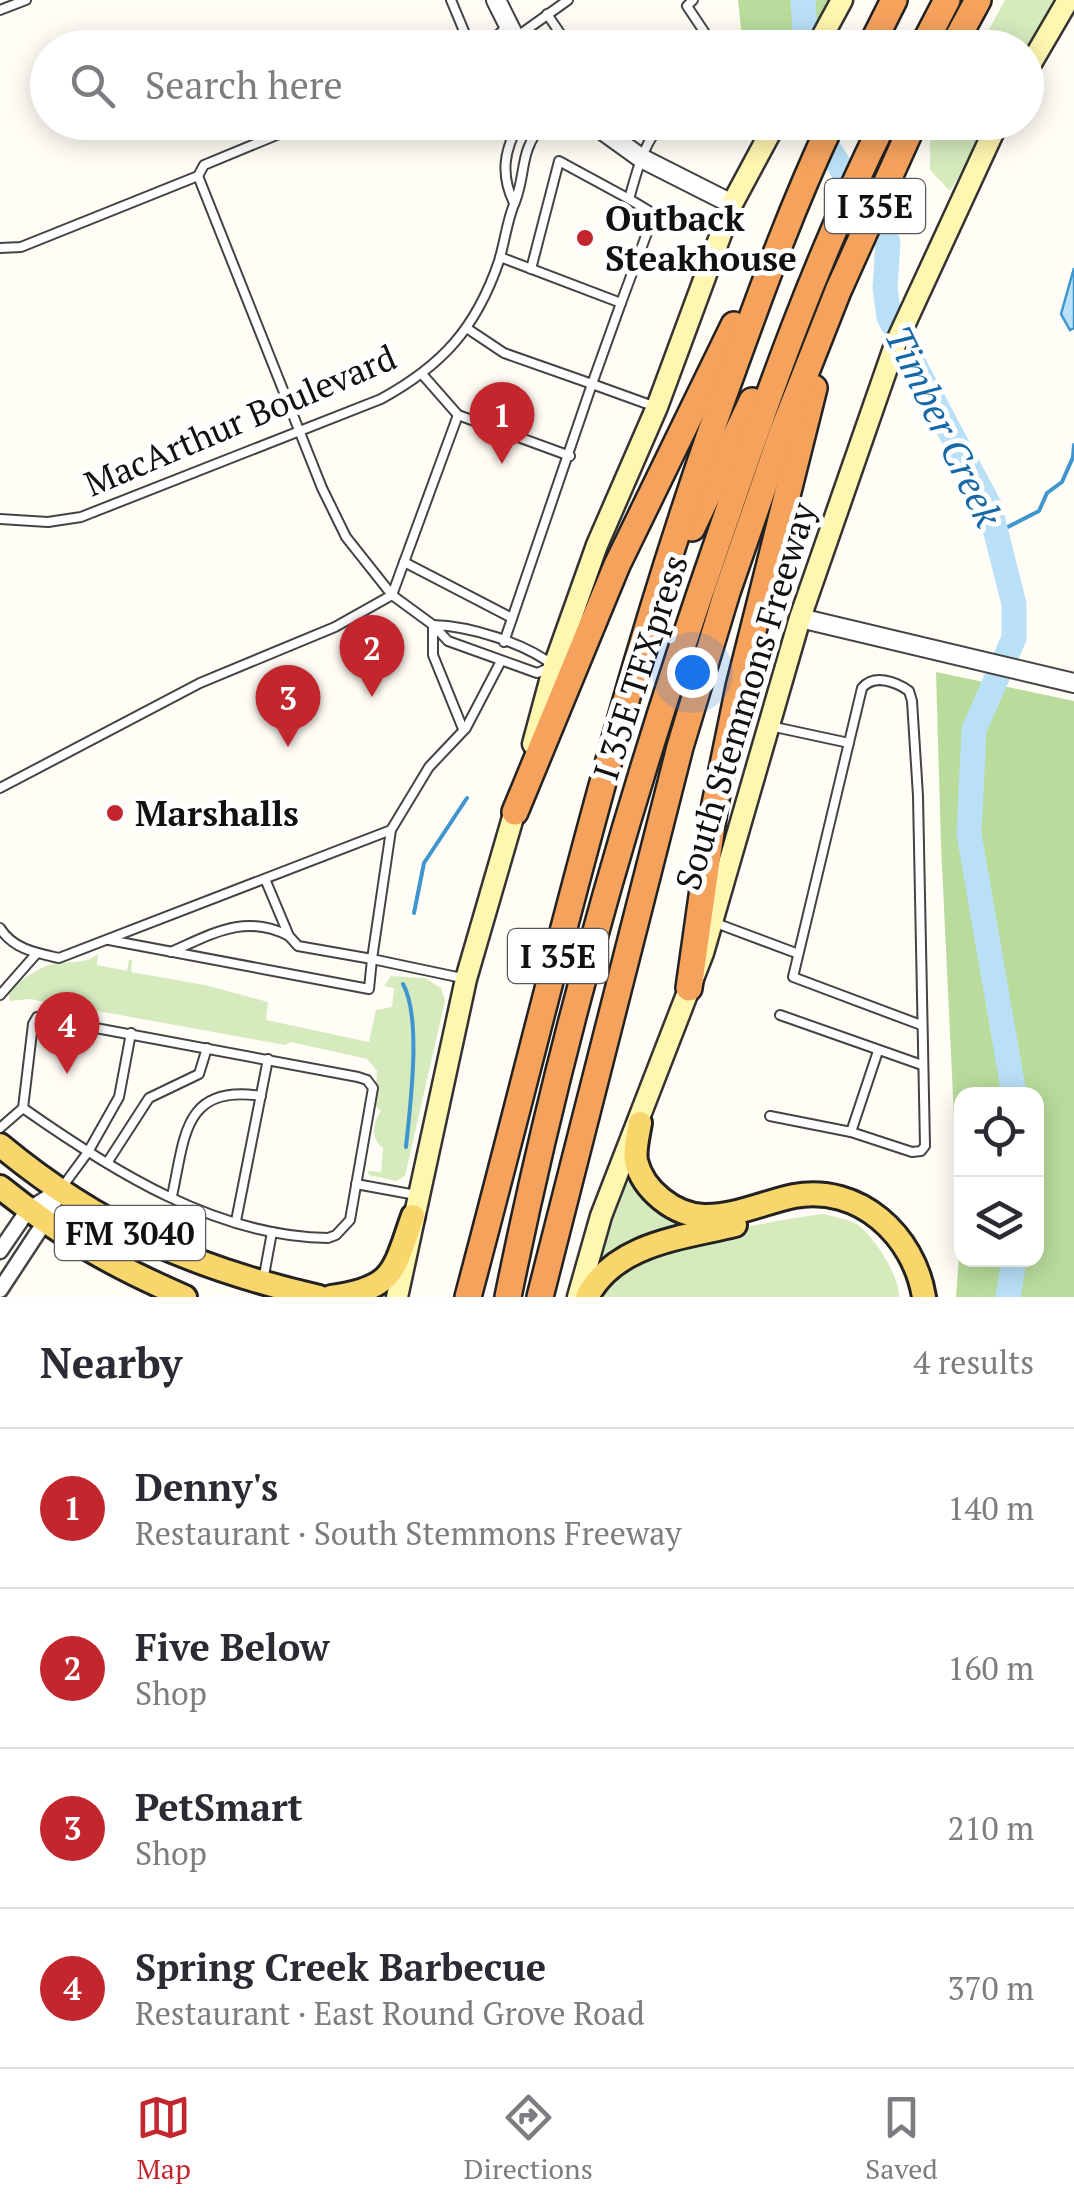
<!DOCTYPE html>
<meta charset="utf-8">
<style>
:root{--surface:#fff;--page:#f2f2f3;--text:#2b2b33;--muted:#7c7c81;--line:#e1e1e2;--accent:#c4262e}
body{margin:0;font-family:"PT Serif",serif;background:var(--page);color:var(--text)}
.controls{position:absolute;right:30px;bottom:30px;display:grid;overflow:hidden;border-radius:20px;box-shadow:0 5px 25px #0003}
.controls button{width:90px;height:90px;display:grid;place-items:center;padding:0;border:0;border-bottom:2px solid var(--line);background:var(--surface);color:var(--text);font:50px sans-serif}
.you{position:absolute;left:692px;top:672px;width:35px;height:35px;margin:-25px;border:8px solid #fff;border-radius:50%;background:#1a73e8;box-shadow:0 0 0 15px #1a73e833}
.badge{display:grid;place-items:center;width:65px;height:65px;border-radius:50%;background:var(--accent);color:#fff;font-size:32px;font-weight:700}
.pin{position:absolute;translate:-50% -82px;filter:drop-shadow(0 2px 5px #0008)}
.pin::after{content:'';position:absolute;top:52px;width:35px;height:30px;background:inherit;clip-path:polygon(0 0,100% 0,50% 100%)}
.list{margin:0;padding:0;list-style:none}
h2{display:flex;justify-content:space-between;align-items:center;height:130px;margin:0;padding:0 40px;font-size:42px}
h2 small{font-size:32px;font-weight:400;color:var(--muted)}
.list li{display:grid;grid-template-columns:65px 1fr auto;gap:30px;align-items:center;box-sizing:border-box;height:160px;padding:0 40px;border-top:2px solid var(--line)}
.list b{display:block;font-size:38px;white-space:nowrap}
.list p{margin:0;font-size:32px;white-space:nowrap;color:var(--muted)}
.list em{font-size:32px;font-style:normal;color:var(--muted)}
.icon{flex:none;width:55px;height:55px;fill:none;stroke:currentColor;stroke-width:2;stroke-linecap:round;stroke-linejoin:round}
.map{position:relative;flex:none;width:1074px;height:1297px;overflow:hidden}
.search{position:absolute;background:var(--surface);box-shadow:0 5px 25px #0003;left:30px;right:30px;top:30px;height:110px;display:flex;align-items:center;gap:25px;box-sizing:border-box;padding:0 35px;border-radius:55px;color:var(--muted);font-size:38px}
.sheet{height:770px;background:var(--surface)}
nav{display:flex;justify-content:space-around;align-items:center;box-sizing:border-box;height:140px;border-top:2px solid var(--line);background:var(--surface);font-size:28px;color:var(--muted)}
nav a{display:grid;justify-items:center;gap:5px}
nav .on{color:var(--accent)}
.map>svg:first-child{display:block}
.green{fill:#d5ebbd}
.forest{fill:#b9dc9c;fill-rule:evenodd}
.water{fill:#b9e0f7;stroke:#3f96cf;stroke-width:2.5}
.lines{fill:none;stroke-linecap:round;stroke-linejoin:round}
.stream{stroke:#3f96cf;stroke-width:4}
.river{stroke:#b9e0f7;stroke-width:25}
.service-casing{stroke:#444;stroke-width:12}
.minor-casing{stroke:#444;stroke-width:19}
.tertiary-casing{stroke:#444;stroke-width:22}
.secondary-casing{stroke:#333;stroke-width:25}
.primary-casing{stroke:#222;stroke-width:28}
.motorway-casing{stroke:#222;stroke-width:30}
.service{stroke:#fff;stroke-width:8}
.minor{stroke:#fff;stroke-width:14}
.tertiary{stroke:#fff;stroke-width:18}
.secondary{stroke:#fff6b0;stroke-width:20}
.primary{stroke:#f9d66b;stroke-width:22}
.motorway{stroke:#f5a25d;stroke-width:25}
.poi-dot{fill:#c4262e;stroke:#fff;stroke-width:4}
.labels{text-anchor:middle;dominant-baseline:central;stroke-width:10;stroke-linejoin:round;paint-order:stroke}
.shield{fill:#fff;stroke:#585858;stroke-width:2.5}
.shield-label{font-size:32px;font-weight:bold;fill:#111}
.poi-label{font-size:35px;font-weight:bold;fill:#111;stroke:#fff;text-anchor:start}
.street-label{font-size:35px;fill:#111;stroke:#fff}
.water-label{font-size:38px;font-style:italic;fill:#1768a6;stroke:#fff}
</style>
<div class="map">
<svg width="1074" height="1297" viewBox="0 0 1074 1297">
<rect width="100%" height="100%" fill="#fffdf5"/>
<g class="green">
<polygon points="1005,0 1065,0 1027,64 1026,48 979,48"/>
<polygon points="939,123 991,123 950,191 930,170 930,140"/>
<path d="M98,954l-1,11 30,6 2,-11h3l-1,12 74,13 63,17 -2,18 103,22 7,-32 16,-3 2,-19 -10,-2 7,-10 34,2 16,10 4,13 -40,175 -9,5 -27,-6 -1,-4 13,1 2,-24c-13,-9 -10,-26 -2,-37l-6,-6 2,-34 -10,-12 -76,-17 -6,3 -215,-39 -41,-7 -19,2 -2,-12c12,-7 24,-17 36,-22 19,-8 40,-1 54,-13z"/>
<polygon points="630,1173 701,1219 600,1265 600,1255"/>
<path d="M824,1214c10,3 22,5 31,9 18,11 45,53 44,74h-302c38,-51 165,-76 227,-83z"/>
</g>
<g class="forest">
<polygon points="738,0 831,0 805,48 743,47"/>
<path d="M936,672l138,29v596h-118l4,-54 -19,-398zM962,1094h74v166h-74z"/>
</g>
<polygon class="water" points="1074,268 1074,328 1070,330 1061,314"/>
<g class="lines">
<g class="stream">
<polyline points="996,533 1039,511 1047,493 1062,482 1073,457 1074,445"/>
<polyline points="414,913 424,863 467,798"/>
<path d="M403,984c19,34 7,123 3,163"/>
</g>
<g class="river">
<polyline points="803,0 806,48"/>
<polyline points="818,122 827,146 888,242 885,288 889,317 989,505 1014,604 1014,638 974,730 969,834 1014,1094"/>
<polyline points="1008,1297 1014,1260"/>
</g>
<g class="service-casing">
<g id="service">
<polyline points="451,0 471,48"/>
<polyline points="693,0 687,6 715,48"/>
<polyline points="0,10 26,0"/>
<polyline points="547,14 570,48"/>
<polyline points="515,38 568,0"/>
<polyline points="483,48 508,26"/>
<path d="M198,176l124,312 24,49 46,58 41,30 15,16 89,32 17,-7c-29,-23 -84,-40 -121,-41"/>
<path d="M514,203c-14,-29 -10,-53 6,-81"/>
<polyline points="0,248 21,247 198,176 204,165 308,122"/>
<polyline points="531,269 559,161 629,199"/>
<path d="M621,303l33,-89 -25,-15c8,-27 14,-57 35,-77"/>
<polyline points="468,329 504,353 592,384 621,303 500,257"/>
<polyline points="422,374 458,415 570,456"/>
<path d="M0,519l48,3 33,-5 300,-118c62,-34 95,-71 118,-138 6,-20 8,-41 16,-59 12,-31 3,-49 29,-80"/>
<polyline points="404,562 512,618"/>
<polyline points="433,625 433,655 463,729"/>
<polyline points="504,642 592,384 653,406"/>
<polyline points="770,726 849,743"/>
<polyline points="0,788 200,683 335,627 392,595 458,415"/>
<polyline points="391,830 372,959 462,978"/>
<polyline points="713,922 796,953"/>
<path d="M0,928c13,21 36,25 59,30l332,-128 38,-63 37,-39 35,-67"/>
<polyline points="109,940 369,989 372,959 298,946 289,936 265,879"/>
<path d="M171,952c41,-18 74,-39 118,-16"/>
<polyline points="0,995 37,953"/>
<polyline points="780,1015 922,1065"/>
<path d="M770,1116l81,16 61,20 9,-1 4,-5 -7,-350 -6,-95 -3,-10c-14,-10 -35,-17 -47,-3l-69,289 128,48"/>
<path d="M0,1128l23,-20c88,62 194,129 305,130l8,-3 14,-15 23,-132 -6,-8 -9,-3 -321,-60 -4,7 -10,84"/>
<polyline points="851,1132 878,1051"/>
<polyline points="107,1163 149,1098 199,1074 207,1048"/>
<polyline points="356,1184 416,1195"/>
<polyline points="63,1186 88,1152 119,1097 131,1033"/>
<path d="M172,1196c13,-59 11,-112 89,-100"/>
<polyline points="236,1221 268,1059"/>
<polyline points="263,1281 272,1232"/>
</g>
</g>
<g class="minor-casing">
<g id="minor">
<polyline points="0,1251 28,1210 60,1190"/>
<polyline points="0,1290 44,1223 60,1190"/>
</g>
</g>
<g class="tertiary-casing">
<g id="tertiary">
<polyline points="496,0 520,48"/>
<polyline points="591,122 641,158 732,204"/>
<polyline points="800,618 1074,683"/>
</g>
</g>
<g class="secondary-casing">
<g id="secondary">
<polyline points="816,48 842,0"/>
<polyline points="1026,72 1068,0"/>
<polyline points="533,744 554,666 597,545 657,407 732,204 776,122"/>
<polyline points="397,1297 466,979 518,800"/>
<polyline points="578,1297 601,1216 703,953 800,618 895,345 998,122"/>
</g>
</g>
<g class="primary-casing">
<g id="primary">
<path d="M640,1123c-2,12 -6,27 -4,38 7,29 38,54 68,55 30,1 61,-14 90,-20 65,-12 120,39 130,101"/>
<path d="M0,1145c100,83 194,123 319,152"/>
<path d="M0,1187c62,50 113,79 185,110"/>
<path d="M331,1297c64,-9 62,-25 82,-81"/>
<path d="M587,1297c28,-54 95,-59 148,-72"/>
</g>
</g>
<g class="motorway-casing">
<g id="motorway">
<polyline points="870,48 894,0"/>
<polyline points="922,48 947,0"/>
<polyline points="952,48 978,0"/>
<polyline points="692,528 752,401"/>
<polyline points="515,812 617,565 734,325"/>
<polyline points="689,988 715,804 739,687 814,388"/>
<path d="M468,1297c83,-311 154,-627 266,-930 30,-83 60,-165 98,-245"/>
<path d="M508,1297c52,-257 125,-512 211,-759 48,-141 98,-282 165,-416"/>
<polyline points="540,1297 680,747 727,592 782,433 838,291 914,122"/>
</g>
</g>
<use href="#service" class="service"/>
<use href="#minor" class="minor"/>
<use href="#tertiary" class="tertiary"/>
<use href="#secondary" class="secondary"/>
<use href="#primary" class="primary"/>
<use href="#motorway" class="motorway"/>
</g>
<g class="poi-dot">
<circle cx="585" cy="238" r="10"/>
<circle cx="115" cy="813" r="10"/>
</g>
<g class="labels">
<g class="shield">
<rect x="825" y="179" width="100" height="54" rx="8"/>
<rect x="508" y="929" width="100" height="54" rx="8"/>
<rect x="55" y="1206" width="150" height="54" rx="8"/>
</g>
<g class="shield-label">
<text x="875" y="206">I 35E</text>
<text x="558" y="956">I 35E</text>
<text x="130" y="1233">FM 3040</text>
</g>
<g class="poi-label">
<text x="605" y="218">Outback<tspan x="605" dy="40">Steakhouse</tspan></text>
<text x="135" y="813">Marshalls</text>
</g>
<g class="street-label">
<text transform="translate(240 420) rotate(-23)">MacArthur Boulevard</text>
<text transform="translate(640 667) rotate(-72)">I 35E TEXpress</text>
<text transform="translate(745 696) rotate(-73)">South Stemmons Freeway</text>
</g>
<g class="water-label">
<text transform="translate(944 426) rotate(64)">Timber Creek</text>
</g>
</g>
</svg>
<div class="controls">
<button><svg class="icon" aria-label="locate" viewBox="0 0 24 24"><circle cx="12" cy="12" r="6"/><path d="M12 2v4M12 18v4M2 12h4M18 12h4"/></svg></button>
<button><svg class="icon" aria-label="layers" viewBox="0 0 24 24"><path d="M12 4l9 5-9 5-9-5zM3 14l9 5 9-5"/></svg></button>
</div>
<div class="you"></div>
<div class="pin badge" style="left:502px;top:464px">1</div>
<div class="pin badge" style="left:372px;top:697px">2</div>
<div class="pin badge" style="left:288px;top:747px">3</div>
<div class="pin badge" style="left:67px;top:1074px">4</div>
<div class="search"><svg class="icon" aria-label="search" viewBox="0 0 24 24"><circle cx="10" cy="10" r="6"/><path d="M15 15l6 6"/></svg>Search here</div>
</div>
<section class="sheet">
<h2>Nearby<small>4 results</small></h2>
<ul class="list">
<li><span class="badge">1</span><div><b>Denny's</b><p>Restaurant · South Stemmons Freeway</p></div><em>140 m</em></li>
<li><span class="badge">2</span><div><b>Five Below</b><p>Shop</p></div><em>160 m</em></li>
<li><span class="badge">3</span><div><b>PetSmart</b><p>Shop</p></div><em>210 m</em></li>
<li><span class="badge">4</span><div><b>Spring Creek Barbecue</b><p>Restaurant · East Round Grove Road</p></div><em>370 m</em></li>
</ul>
</section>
<nav>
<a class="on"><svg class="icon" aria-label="map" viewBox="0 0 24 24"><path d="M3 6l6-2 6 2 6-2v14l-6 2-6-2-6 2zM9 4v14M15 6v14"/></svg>Map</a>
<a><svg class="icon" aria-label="directions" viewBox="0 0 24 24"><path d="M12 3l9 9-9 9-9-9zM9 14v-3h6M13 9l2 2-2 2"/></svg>Directions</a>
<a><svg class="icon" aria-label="saved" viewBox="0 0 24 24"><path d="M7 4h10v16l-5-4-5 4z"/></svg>Saved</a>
</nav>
